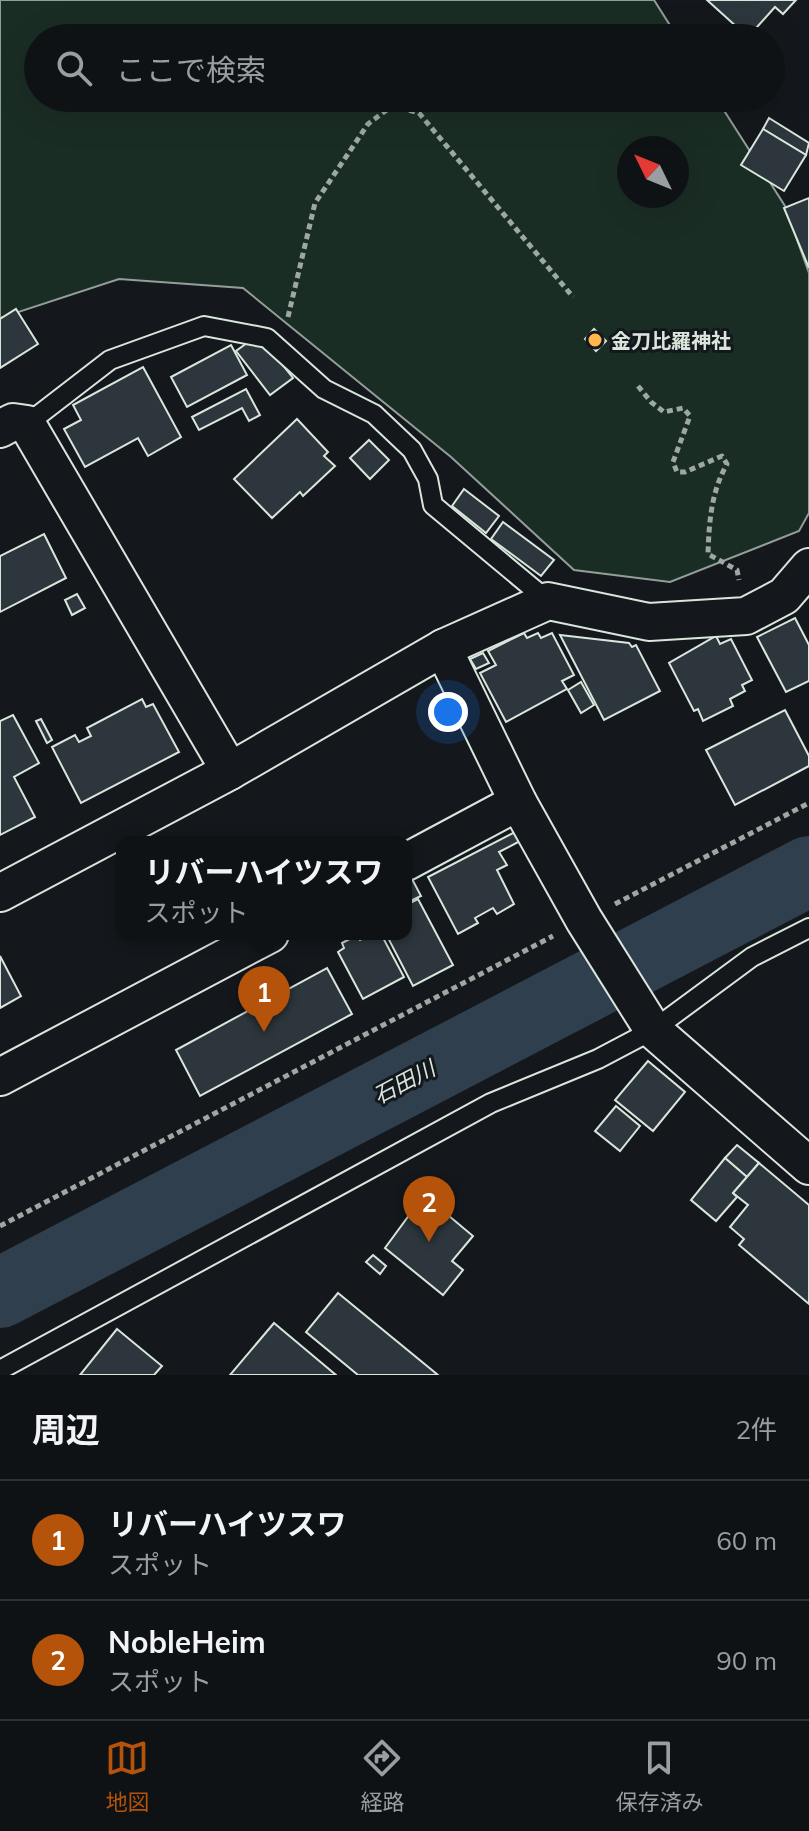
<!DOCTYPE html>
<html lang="ja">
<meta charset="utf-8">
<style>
:root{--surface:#0f1215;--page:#1d2022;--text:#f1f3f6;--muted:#9b9ea0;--line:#2f3234;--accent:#b45309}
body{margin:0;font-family:Mulish,"Noto Sans JP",sans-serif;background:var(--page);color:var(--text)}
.compass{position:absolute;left:617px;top:136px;width:72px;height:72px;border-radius:50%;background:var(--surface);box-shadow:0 8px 32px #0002;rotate:313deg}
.you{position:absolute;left:448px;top:712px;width:28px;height:28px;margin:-20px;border:6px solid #fff;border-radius:50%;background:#1a73e8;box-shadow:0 0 0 12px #1a73e833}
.badge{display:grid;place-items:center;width:52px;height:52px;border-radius:50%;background:var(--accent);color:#fff;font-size:26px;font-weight:700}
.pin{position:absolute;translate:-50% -66px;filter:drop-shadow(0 2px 4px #0008)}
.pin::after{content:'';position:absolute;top:42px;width:28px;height:24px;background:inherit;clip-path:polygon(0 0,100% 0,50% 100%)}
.popup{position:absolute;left:116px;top:836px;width:296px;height:104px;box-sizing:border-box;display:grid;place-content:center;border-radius:16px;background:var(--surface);filter:drop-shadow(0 2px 6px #0005);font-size:26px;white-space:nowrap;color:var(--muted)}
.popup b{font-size:30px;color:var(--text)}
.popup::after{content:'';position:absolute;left:50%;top:100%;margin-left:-16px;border:16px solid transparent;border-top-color:var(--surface)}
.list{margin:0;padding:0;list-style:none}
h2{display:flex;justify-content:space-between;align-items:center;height:104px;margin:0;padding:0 32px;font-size:34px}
h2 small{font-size:26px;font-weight:400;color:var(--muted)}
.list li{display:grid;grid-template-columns:52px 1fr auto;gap:24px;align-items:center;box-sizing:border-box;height:120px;padding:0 32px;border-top:2px solid var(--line)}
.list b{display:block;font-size:30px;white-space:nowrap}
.list p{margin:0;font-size:26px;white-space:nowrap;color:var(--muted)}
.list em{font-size:26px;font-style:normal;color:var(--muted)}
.icon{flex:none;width:44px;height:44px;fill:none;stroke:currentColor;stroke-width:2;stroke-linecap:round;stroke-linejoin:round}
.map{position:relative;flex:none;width:809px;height:1375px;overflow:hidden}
.search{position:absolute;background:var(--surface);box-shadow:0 8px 32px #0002;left:24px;right:24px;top:24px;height:88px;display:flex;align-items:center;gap:20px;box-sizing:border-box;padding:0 28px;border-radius:44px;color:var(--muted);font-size:30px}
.sheet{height:344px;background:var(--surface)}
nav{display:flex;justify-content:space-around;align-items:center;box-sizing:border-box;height:112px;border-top:2px solid var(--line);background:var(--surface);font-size:22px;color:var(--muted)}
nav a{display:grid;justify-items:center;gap:4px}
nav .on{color:var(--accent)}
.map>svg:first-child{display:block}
.green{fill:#1a2d24;stroke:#939e99;stroke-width:2;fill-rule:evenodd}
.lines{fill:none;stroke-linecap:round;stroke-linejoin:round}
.river{stroke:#2f3f4d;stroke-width:70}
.building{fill:#2c363c;stroke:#d8e6dc;stroke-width:2}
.lane-casing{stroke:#d8e6dc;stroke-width:22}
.street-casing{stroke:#d8e6dc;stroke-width:40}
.path{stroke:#9da8a2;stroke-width:5;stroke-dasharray:6 4;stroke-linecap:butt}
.lane{stroke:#14181c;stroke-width:18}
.street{stroke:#14181c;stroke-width:36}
.poi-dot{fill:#ffb74d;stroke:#14181c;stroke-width:3}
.labels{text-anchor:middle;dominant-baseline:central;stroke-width:6;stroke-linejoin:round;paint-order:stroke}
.poi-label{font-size:20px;font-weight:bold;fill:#d8e6dc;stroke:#14181c;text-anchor:start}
.water-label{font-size:22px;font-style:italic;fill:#d8e6dc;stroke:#14181c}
</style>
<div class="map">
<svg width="809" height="1375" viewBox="0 0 809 1375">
<rect width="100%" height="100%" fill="#14181c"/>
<path class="green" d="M0,0h654l24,38h-640v60h678l69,108 24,67v240l-10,18 -129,51 -96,-12 -123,-113 -208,-169 -124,-9 -119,39zM629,148h48v48h-48z"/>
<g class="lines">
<polyline class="river" points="0,1293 809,871"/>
</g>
<g class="building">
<polygon points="707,0 796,0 783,14 775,7 748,37"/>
<polygon points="769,118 809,143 806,155 763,129"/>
<polygon points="763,129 806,155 784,191 741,165"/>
<polygon points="809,198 809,268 784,208"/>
<polygon points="16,309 38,344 0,368 0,319"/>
<polygon points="594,329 606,341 596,351 585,339"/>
<polygon points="247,343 266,344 293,378 270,395 236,351"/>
<polygon points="231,345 247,375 187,407 171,377"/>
<polygon points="143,367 181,437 148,456 138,438 85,467 64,429 81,420 73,405"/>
<polygon points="246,389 260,415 249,421 242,408 199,430 192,417"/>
<polygon points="297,419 328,452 324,456 335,466 303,496 300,492 272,518 234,479"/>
<polygon points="369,440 389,460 370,479 350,458"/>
<polygon points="464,489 499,516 486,533 452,506"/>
<polygon points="503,522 554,560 541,576 491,539"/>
<polygon points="44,534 66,578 0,612 0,556"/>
<polygon points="77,594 85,608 72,615 65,600"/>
<polygon points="795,618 809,645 809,681 786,692 757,637"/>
<polygon points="524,633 527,638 538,633 541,638 552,633 574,675 562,681 567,689 506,722 480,673 496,665 488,651"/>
<polygon points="560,635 629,643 632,647 636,645 660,691 604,720"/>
<polygon points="716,636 720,644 731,639 752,680 742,685 745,691 730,699 733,706 703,721 698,709 694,711 669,663"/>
<polygon points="483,653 489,663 476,669 470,659"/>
<polygon points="581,682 594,705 581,713 568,690"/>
<polygon points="142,699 146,707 153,704 179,752 81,803 52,747 75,735 79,742 91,736 87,728"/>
<polygon points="785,710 809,756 809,766 735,805 706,750"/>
<polygon points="13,715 39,763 14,777 35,817 0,835 0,721"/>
<polygon points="41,719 52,740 47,743 36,721"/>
<polygon points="519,830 524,839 499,852 507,865 497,870 514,904 497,914 493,908 475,918 478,923 458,934 428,877"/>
<polygon points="411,877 421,896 406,903 406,880"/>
<polygon points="418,899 453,965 413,986 386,934 406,934 406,905"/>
<polygon points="371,934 381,934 404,977 363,999 338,952 344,948 342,943 357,935 360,940"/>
<polygon points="0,956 21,996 0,1008"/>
<polygon points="327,968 352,1014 200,1096 176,1050"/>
<polygon points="648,1061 685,1092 653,1131 615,1100"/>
<polygon points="616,1106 640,1126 620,1151 595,1131"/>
<polygon points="737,1145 759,1163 747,1177 725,1158"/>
<polygon points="725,1158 747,1177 733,1193 737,1197 716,1221 691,1200"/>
<polygon points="759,1163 809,1205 809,1304 739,1245 744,1239 730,1227 748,1205 733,1193"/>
<polygon points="424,1195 473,1236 452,1261 463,1270 443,1295 385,1248"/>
<polygon points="373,1255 386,1266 380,1274 366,1262"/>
<polygon points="338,1293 438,1375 358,1375 306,1332"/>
<polygon points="274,1323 336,1375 230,1375"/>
<polygon points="117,1329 162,1366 154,1375 80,1375"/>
</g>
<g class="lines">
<g class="lane-casing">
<g id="lane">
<polyline points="27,424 110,360 204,326 267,338 324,389 374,414 412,450 428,479 433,505 548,601"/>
<polyline points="0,1370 491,1103 598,1059 653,1030 752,957 809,928"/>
</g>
</g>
<g class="street-casing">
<g id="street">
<polyline points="0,429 13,422 27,424 230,771"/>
<polyline points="443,648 518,802 584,920 653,1030 809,1166"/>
<polyline points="406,862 518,802"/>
<polyline points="0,893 230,771 443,648 548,601 649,622 746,616 784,596 809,567"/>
<polyline points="0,1077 270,934"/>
</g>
</g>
<g class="path">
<polyline points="288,317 315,203 368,124 392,106 419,113 573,297"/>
<path d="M638,386l13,16 13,10 19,-4 7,8 -17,46 4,10h8l37,-16 5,8c-16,28 -18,59 -19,90l29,16 2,10"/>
<polyline points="615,904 809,803"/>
<polyline points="0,1226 553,936"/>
</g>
<use href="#lane" class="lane"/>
<use href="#street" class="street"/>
</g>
<circle class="poi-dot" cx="595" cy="340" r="8"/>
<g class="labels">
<g class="poi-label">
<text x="611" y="340">金刀比羅神社</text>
</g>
<g class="water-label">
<text transform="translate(404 1082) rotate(-28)">石田川</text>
</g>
</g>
</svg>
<svg class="compass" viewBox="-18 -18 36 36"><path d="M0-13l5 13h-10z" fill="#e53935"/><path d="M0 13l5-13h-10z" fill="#9b9ea0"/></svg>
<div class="you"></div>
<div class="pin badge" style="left:264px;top:1032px">1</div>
<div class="popup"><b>リバーハイツスワ</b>スポット</div>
<div class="pin badge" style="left:429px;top:1242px">2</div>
<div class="search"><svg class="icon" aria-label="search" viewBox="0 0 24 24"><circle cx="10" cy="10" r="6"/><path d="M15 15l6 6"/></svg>ここで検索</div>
</div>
<section class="sheet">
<h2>周辺<small>2件</small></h2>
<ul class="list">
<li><span class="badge">1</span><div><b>リバーハイツスワ</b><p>スポット</p></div><em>60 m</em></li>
<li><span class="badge">2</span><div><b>NobleHeim</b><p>スポット</p></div><em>90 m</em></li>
</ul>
</section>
<nav>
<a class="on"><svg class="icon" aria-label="map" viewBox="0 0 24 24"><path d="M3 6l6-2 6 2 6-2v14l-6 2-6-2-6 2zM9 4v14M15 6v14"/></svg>地図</a>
<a><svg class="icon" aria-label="directions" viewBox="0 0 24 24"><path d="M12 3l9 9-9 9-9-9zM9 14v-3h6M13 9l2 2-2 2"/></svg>経路</a>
<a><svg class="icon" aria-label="saved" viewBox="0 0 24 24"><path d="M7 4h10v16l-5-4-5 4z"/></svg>保存済み</a>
</nav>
